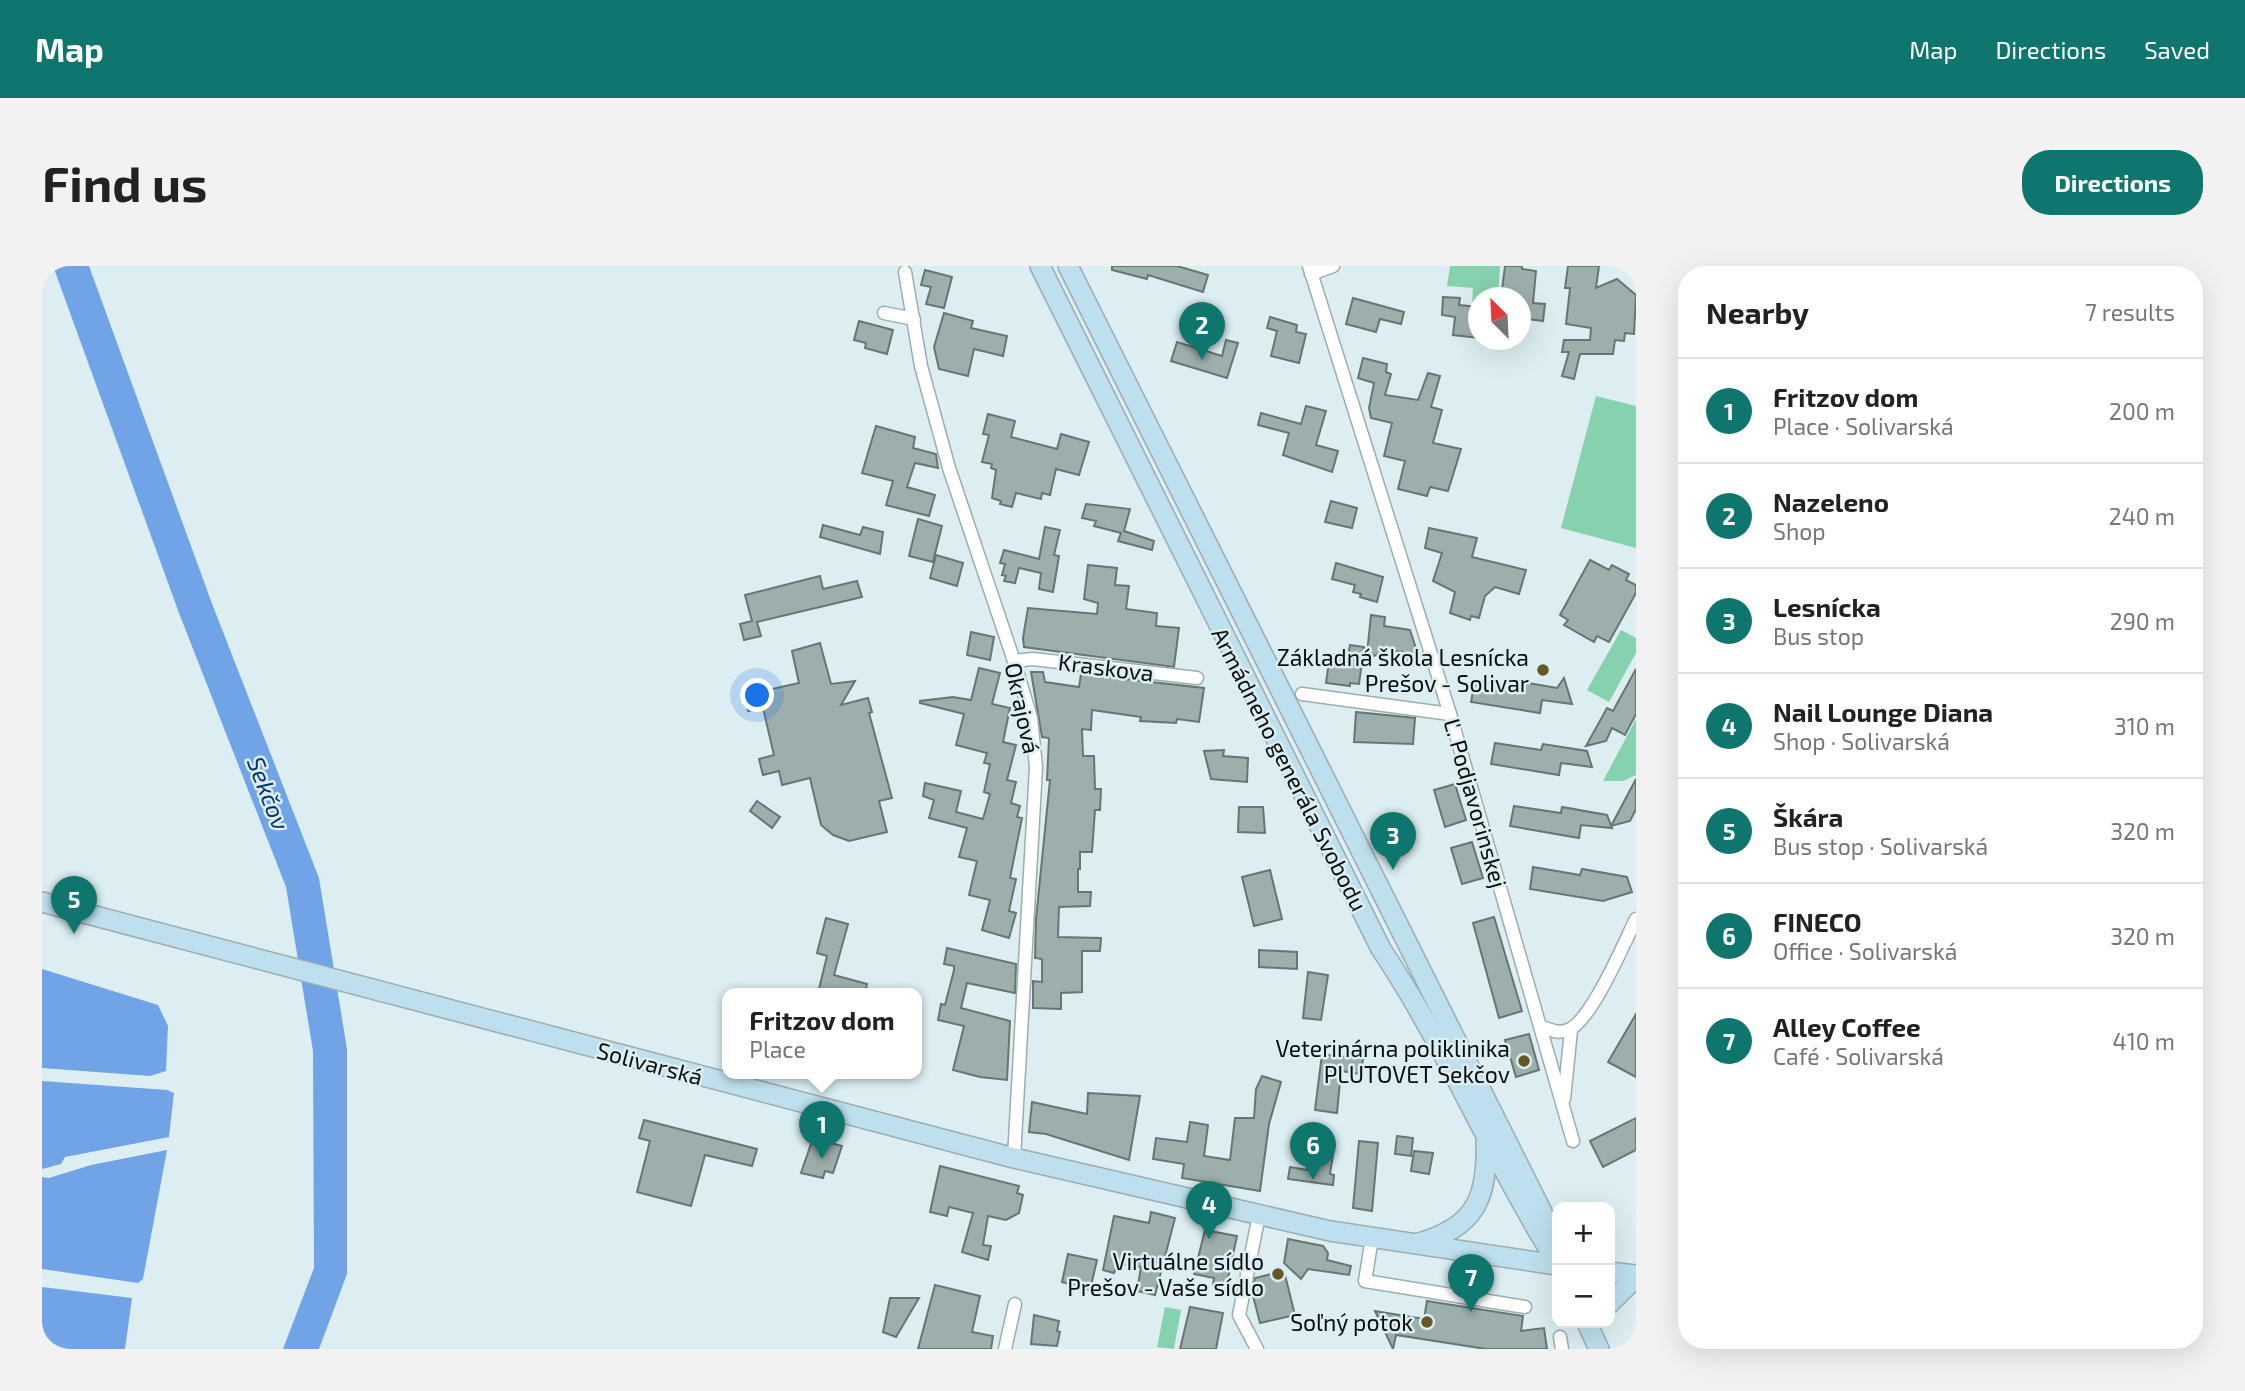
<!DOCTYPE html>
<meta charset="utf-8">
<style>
:root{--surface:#fff;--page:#f2f2f2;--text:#222;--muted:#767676;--line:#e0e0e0;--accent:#0f766e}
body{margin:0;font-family:"Exo 2",sans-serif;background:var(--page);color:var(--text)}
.controls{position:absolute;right:21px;bottom:21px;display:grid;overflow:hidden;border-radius:14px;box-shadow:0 7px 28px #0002}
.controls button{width:63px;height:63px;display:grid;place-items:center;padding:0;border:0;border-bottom:2px solid var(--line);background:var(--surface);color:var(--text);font:35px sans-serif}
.compass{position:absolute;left:1426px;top:21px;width:63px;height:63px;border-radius:50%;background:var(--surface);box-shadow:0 7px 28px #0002;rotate:336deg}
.you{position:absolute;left:716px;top:430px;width:24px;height:24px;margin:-18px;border:5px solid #fff;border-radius:50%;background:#1a73e8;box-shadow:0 0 0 10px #1a73e833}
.badge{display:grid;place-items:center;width:46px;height:46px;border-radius:50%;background:var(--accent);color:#fff;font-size:23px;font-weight:700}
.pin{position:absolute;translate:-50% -58px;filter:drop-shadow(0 2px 4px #0008)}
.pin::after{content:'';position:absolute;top:37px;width:24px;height:21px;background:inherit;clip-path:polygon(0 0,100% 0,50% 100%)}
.popup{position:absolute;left:680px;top:722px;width:200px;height:91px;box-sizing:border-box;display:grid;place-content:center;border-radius:14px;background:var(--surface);filter:drop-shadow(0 2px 5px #0005);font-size:23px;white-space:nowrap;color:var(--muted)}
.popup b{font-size:26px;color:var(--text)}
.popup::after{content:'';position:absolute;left:50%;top:100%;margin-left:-14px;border:14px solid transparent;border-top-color:var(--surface)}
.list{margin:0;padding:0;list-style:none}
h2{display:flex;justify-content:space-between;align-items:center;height:91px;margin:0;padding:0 28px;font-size:30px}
h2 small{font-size:23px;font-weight:400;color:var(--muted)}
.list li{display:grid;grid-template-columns:46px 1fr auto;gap:21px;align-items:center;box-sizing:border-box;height:105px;padding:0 28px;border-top:2px solid var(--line)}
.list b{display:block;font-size:26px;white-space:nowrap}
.list p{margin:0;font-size:23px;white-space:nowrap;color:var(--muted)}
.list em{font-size:23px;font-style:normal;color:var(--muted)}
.map{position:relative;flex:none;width:1594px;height:1083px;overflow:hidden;border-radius:28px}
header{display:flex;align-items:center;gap:42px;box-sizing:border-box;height:98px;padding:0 35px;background:var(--accent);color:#fff}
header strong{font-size:33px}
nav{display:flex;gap:38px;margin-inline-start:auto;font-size:24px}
.intro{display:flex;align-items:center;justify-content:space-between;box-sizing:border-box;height:168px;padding:0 42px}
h1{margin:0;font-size:49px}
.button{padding:18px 32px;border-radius:28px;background:var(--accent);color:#fff;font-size:24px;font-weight:700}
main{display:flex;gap:42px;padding:0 42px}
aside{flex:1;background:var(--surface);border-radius:28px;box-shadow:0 7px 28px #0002}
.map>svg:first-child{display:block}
.green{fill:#86d1ae}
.water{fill:#70a4e7}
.building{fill:#9dafac;stroke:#667674;stroke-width:2}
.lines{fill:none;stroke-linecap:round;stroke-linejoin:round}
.street-casing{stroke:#9cadb0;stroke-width:15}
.secondary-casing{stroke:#9cadb0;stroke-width:22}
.street{stroke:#fff;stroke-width:12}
.secondary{stroke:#bedfed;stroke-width:19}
.poi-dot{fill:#655825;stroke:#dceef1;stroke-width:2.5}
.labels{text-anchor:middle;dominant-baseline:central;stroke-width:5;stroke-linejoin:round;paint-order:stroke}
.poi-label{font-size:23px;fill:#080e0f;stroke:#dceef1;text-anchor:end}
.street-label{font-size:23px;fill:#080e0f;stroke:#dceef1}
.water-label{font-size:24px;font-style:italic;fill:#003771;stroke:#dceef1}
</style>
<header>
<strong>Map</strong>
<nav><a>Map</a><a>Directions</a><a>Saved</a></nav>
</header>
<div class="intro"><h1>Find us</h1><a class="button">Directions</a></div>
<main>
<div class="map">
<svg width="1594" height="1083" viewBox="0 0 1594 1083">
<rect width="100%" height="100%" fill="#dceef1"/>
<g class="green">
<polygon points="1408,0 1458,0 1456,31 1436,32 1436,39 1430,38 1431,22 1405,20"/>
<polygon points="1554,130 1594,140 1594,282 1519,262"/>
<polygon points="1579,364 1594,372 1594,387 1567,436 1545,424"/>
<polygon points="1594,453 1594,509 1581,515 1561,515"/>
<polygon points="1123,1041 1139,1044 1132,1083 1115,1081"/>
</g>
<g class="water">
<polygon points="11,0 47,0 169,335 277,612 305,783 305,1008 277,1083 241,1083 272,1002 271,785 244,621 137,347"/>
<polygon points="0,703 116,739 126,760 124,805 108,810 0,802"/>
<polygon points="0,815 125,824 132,827 127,871 23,891 19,898 0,903"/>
<polygon points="125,884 101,1013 96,1017 0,1003 0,911 7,912 49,899"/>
<polygon points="0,1021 90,1032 83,1083 0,1083"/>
</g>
<g class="building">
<polygon points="1070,0 1135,0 1166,9 1161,26 1106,9 1105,13 1070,4"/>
<polygon points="1463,0 1480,0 1480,3 1494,5 1491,37 1503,38 1501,55 1479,52 1479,32 1459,32"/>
<polygon points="1526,0 1557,0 1554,22 1575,13 1594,29 1592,68 1583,67 1582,75 1573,74 1571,88 1538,88 1532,113 1520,110 1527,86 1520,86 1522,74 1548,74 1549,62 1524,58 1528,22 1523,22"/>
<polygon points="883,4 910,11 902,42 884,38 889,21 879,19"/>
<polygon points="1401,31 1418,32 1417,39 1437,41 1437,72 1411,69 1413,51 1400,49"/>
<polygon points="1311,32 1362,46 1359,58 1338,53 1334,66 1304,58"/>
<polygon points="902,47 931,55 929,62 965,70 961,90 932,83 926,110 897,103 892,81"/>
<polygon points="1228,51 1255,59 1254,66 1264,68 1257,97 1229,90 1235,65 1225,62"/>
<polygon points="817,55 851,64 845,88 823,82 824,77 812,74"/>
<polygon points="1184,74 1196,77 1185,112 1129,95 1135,76 1180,90"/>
<polygon points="1321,92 1345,98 1344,106 1349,108 1343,129 1376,134 1386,107 1398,110 1389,141 1400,144 1391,177 1419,183 1406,225 1388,221 1385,230 1356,223 1363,195 1342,190 1350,157 1329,152 1327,142 1332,117 1316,112"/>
<polygon points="1264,140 1284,145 1274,179 1296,185 1290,206 1241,189 1247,167 1216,159 1219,147 1259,158"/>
<polygon points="946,148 973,155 969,171 1015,183 1019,168 1047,176 1037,209 1014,203 1008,229 1000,227 999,233 974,227 970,241 958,238 959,235 950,232 954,204 949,202 950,198 940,196 947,169 941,168"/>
<polygon points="834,160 873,171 871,182 894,188 896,202 873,197 865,221 893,229 887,250 844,239 851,215 820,207"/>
<polygon points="1289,235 1315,242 1310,262 1283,256"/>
<polygon points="1044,238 1088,243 1082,265 1112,275 1110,284 1076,275 1079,267 1052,260 1054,255 1040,252"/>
<polygon points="876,253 900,260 891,296 867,290"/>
<polygon points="781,259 818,269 821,261 841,266 838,288 778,271"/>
<polygon points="1003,261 1018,264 1012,289 1017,290 1011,326 997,323 999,307 977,302 973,317 962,315 964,310 960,309 963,298 958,297 962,284 997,293"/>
<polygon points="1387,262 1435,272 1430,291 1484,304 1477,328 1453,321 1443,330 1437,352 1429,350 1428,354 1408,347 1413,326 1391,315 1400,287 1383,282"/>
<polygon points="894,289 921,297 915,320 888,312"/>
<polygon points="1548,294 1567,304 1570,299 1587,308 1584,314 1594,319 1594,327 1567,376 1555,370 1552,376 1522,359 1526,354 1518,349"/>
<polygon points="1294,297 1341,311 1335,336 1318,331 1319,328 1311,326 1313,319 1290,313"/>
<polygon points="1046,299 1075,302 1073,319 1087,320 1084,343 1115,347 1114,360 1137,362 1132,401 982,381 981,372 986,342 1055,348 1056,337 1042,333"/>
<polygon points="778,310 781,323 815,315 820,331 715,356 719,370 702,374 698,358 710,355 703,329"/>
<polygon points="1329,349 1343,351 1342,360 1368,364 1377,392 1374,399 1366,401 1360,386 1344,384 1332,390 1325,388"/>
<polygon points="929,366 952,371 948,394 925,389"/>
<polygon points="778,377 789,418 813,415 799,439 826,432 830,446 827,447 850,532 837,535 845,566 807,575 791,569 779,559 768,512 740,519 737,505 721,509 717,493 732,489 721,442 706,445 703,429 757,417 750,385"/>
<polygon points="1308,379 1322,381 1317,418 1308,417 1308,420 1284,417 1288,388 1306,390"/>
<polygon points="937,402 958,407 950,438 968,442 961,476 974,479 965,514 974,516 969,537 978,540 975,551 980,552 968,612 974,613 967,645 974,647 967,672 940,664 948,634 927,629 935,595 917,591 925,562 887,552 892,534 881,530 883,517 919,525 914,546 941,553 948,528 942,526 948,498 942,497 945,487 914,479 922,448 878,437 878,435 911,431 929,434"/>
<polygon points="1594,403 1594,448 1583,469 1570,462 1564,475 1544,480 1565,442 1571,445"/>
<polygon points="989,406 1001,406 1003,416 1037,421 1039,408 1162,422 1157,456 1135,453 1134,457 1098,455 1099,451 1050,444 1049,464 1040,463 1041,490 1052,490 1053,523 1059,523 1058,544 1053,544 1050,586 1038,586 1038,603 1036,603 1036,626 1049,626 1048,640 1017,641 1016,671 1059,672 1058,685 1040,685 1040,726 1019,727 1019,743 991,742 991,715 1000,716 1000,693 993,692 994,653 1008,514 1005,514 1007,472 1000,471"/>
<polygon points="1522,412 1530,438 1500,434 1498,447 1429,436 1433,415 1480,422 1481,416 1515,422"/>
<polygon points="1314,446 1373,452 1371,478 1312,476"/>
<polygon points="1453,477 1499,484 1501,478 1545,485 1550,501 1519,497 1517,509 1449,498"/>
<polygon points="1182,484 1181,490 1206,492 1205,516 1169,513 1162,485"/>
<polygon points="1594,513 1594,543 1588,555 1569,560"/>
<polygon points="1413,518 1424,554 1403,561 1392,524"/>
<polygon points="715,535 738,551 730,562 708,545"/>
<polygon points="1472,540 1519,547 1520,541 1565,549 1570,562 1539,559 1537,572 1468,560"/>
<polygon points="1197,541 1221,541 1223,567 1196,566"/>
<polygon points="1430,576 1441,612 1420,618 1409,582"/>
<polygon points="1491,601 1538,609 1540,603 1585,611 1590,626 1561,635 1488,623"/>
<polygon points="1228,604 1240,653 1212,660 1200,611"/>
<polygon points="1452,651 1480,745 1457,752 1431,657"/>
<polygon points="784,652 806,658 792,709 825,718 823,727 800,723 799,727 776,727 785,690 775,687"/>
<polygon points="905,682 974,698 973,727 925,717 919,742 968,755 965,814 938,811 911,804 922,760 896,754 899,738 903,739 912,704 912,700 902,698"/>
<polygon points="1217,684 1255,686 1255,703 1217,701"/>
<polygon points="1266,706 1286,709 1279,754 1261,752"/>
<polygon points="1594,748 1594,811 1566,796"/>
<polygon points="1487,768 1497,804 1474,811 1463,774"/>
<polygon points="1280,788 1321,793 1319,808 1299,805 1295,847 1273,844"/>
<polygon points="1220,810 1239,816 1227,858 1218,925 1140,912 1142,898 1111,893 1114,872 1145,876 1148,856 1166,859 1162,890 1188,894 1193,852 1212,852 1214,823"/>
<polygon points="1046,827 1098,830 1087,894 1004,868 987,866 990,836 1045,848"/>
<polygon points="1594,852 1594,884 1561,901 1548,875"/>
<polygon points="602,854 715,883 710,900 663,889 649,940 595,926 608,875 597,872"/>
<polygon points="1355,870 1371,872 1369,890 1353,888"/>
<polygon points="771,872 800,880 791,907 783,905 781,912 759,907"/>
<polygon points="1317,875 1336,877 1330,945 1311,942"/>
<polygon points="1268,879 1292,882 1288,908 1292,909 1291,919 1246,913 1248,901 1265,904"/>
<polygon points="1372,885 1391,887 1387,908 1369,905"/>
<polygon points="898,900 977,920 975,927 981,929 977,947 964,954 946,950 941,979 949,980 946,994 920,986 931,947 907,941 905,950 888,946"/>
<polygon points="1109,946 1133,952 1113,1029 1095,1025 1099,1001 1076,997 1072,1007 1061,1004 1072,950 1107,957"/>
<polygon points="1163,964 1195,970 1184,1022 1171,1019 1172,1012 1152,1008"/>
<polygon points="1246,973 1281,980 1286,987 1285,994 1309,1000 1307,1009 1266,1003 1259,1013 1242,997"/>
<polygon points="1026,988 1055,994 1048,1024 1020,1016"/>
<polygon points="1242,1005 1253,1049 1218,1057 1210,1026 1213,1012"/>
<polygon points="893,1019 938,1030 930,1066 951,1070 949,1083 876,1083"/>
<polygon points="848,1032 877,1032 854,1071 841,1066"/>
<polygon points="1385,1035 1481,1050 1479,1065 1502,1062 1505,1083 1444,1083 1354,1069 1351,1083 1333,1045 1382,1053"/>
<polygon points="1148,1041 1181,1047 1174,1083 1138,1083"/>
<polygon points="992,1049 1017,1055 1015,1065 1018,1066 1015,1080 989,1078"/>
</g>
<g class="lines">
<g class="street-casing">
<g id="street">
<polyline points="1267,0 1408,448 1531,875"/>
<polyline points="863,6 879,100 907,202 972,395 989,452 994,501 972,892"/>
<polyline points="1269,8 1291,0"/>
<polyline points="842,47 872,53"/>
<polyline points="972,395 991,393 1155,412"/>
<polyline points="1260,428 1408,448"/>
<path d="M1500,761c9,3 16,7 26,3 23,-8 56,-87 68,-111"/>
<polyline points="1522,833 1529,764"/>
<polyline points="1330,972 1323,1015 1483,1041"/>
<polyline points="1518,1071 1520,1083"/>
<polyline points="963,1083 973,1038"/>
<polyline points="1215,1083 1197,1049 1217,949"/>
</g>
</g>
<g class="secondary-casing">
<g id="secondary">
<path d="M998,0l341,683c67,100 112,212 176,313"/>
<polyline points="1026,0 1500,946 1509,972"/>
<polyline points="0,636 972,892 1288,965 1515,999"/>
<path d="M1377,977c57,-16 69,-46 67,-102"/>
<polyline points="1568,1006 1594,1009"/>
<polyline points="1568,1037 1594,1011"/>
<polyline points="1545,1057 1557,1083"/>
</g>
</g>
<use href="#street" class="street"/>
<use href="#secondary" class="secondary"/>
</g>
<g class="poi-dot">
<circle cx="1501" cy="404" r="7"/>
<circle cx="1482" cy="795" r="7"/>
<circle cx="1236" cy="1008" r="7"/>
<circle cx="1385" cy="1056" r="7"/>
</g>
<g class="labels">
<g class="poi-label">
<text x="1487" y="391">Základná škola Lesnícka<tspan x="1487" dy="26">Prešov - Solivar</tspan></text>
<text x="1468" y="782">Veterinárna poliklinika<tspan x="1468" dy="26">PLUTOVET Sekčov</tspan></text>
<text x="1222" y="995">Virtuálne sídlo<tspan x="1222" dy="26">Prešov - Vaše sídlo</tspan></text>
<text x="1371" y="1056">Soľný potok</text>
</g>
<g class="street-label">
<text transform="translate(1064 401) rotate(7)">Kraskova</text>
<text transform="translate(981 442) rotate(78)">Okrajová</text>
<text transform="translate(1248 503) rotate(63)">Armádneho generála Svobodu</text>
<text transform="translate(1434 537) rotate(74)">Ľ. Podjavorinskej</text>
<text transform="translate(608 797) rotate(15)">Solivarská</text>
</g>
<g class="water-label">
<text transform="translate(227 527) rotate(69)">Sekčov</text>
</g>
</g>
</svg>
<div class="controls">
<button>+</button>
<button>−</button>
</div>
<svg class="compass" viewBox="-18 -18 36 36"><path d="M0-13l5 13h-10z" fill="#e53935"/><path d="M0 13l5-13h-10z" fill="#767676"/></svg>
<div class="you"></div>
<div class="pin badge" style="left:780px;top:893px">1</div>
<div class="popup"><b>Fritzov dom</b>Place</div>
<div class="pin badge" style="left:1160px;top:94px">2</div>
<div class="pin badge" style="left:1351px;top:604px">3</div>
<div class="pin badge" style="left:1167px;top:973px">4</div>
<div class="pin badge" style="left:32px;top:668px">5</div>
<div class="pin badge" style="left:1271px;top:914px">6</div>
<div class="pin badge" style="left:1429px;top:1046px">7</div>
</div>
<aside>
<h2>Nearby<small>7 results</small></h2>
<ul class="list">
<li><span class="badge">1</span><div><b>Fritzov dom</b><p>Place · Solivarská</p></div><em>200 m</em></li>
<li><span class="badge">2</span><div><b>Nazeleno</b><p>Shop</p></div><em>240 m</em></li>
<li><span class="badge">3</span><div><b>Lesnícka</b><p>Bus stop</p></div><em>290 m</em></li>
<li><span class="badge">4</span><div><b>Nail Lounge Diana</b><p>Shop · Solivarská</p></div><em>310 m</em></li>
<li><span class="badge">5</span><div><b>Škára</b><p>Bus stop · Solivarská</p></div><em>320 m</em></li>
<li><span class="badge">6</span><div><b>FINECO</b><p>Office · Solivarská</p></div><em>320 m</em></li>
<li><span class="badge">7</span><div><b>Alley Coffee</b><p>Café · Solivarská</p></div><em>410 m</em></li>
</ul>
</aside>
</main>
